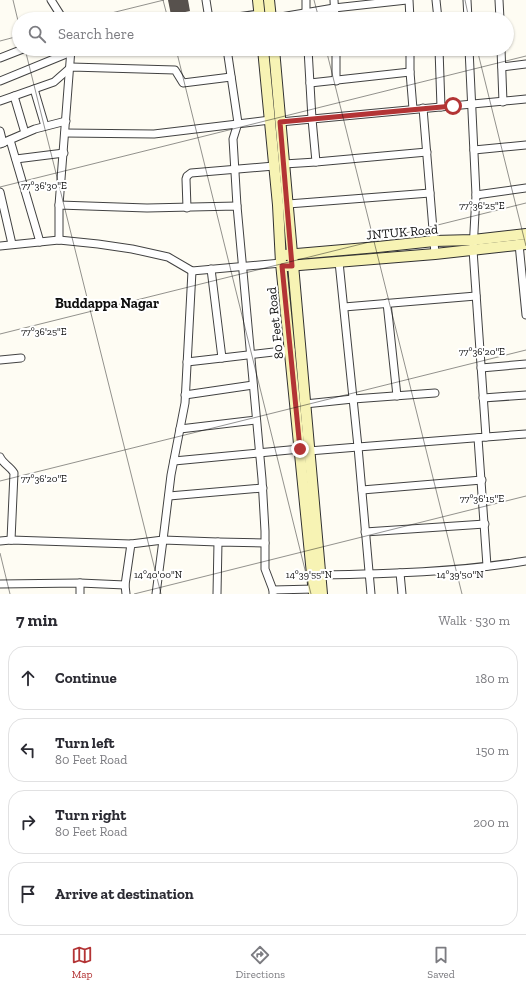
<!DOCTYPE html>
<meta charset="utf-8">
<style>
:root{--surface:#fff;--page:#f2f2f3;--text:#2b2b33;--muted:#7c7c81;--line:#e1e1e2;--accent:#b33435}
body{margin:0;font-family:"Zilla Slab",serif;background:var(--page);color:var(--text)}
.stop{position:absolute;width:12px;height:12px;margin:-9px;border:3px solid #b33435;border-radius:50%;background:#fff}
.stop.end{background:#b33435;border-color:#fff;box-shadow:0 1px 4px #0008}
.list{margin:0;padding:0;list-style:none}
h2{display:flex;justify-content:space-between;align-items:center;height:52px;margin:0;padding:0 16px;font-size:17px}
h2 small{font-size:13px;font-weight:400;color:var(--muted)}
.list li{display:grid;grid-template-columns:26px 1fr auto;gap:12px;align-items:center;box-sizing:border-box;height:64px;margin:0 8px 8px;padding:0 8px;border:1px solid var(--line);border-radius:16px}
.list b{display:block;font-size:15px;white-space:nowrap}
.list p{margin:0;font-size:13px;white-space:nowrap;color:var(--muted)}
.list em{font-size:13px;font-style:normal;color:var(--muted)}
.icon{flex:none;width:22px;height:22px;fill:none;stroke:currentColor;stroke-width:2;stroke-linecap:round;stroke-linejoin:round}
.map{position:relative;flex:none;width:526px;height:594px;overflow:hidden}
.search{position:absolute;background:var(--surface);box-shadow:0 1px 3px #0004;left:12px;right:12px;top:12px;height:44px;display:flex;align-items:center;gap:10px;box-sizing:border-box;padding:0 14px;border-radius:22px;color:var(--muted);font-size:15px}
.sheet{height:340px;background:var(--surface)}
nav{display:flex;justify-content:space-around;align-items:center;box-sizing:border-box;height:56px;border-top:1px solid var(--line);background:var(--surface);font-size:11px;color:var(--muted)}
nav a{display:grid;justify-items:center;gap:2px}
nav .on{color:var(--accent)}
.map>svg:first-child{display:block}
.building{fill:#57514d}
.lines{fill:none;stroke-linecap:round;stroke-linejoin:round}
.street-casing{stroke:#424242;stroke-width:9}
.secondary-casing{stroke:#313131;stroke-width:12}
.street{stroke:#fff;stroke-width:7}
.secondary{stroke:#f7f3b4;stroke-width:10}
.route{stroke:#b33435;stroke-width:5}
.ticks{fill:none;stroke:#0f0f0f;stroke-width:1;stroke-opacity:0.45}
.labels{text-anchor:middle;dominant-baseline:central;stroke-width:4;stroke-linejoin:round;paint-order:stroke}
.street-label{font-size:13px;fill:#0f0f0f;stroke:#fff}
.neighbourhood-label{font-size:14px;font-weight:bold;fill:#0f0f0f;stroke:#fff}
.ticks-label{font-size:10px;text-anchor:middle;fill:#0f0f0f;stroke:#fff;stroke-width:4;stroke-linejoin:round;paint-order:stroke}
</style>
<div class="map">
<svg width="526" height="594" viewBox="0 0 526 594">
<rect width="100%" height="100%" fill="#fefcf3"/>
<polygon class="building" points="168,0 188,0 190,11 171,15"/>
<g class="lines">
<g class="street-casing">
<g id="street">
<polyline points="51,0 63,19"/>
<polyline points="206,0 209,19"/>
<polyline points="306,0 306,19"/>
<polyline points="334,0 335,19"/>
<polyline points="409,0 410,19"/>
<polyline points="436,0 438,19"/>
<polyline points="467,0 468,19"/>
<polyline points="499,0 500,19"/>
<polyline points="223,19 259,14"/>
<polyline points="269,19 334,8 407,0"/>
<polyline points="227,49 238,123 233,139 237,206"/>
<polyline points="308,49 312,119 316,162"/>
<polyline points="336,49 336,81"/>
<polyline points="410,49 410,72 413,109"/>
<polyline points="439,49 441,107"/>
<polyline points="501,49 503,102"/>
<polyline points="0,58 23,49"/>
<polyline points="502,67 526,64"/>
<polyline points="0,81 71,52"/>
<polyline points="310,83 410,72"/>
<polyline points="34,89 45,126"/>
<polyline points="14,96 25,133"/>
<polyline points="0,101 54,82 71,67 175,70 183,83 231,77"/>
<polyline points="423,108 435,254"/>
<polyline points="280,122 526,99"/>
<polyline points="0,131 3,143"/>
<polyline points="65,133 154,134 270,120"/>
<polyline points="10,140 40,242"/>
<polyline points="0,144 35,129 66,121"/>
<polyline points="474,150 526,145"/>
<polyline points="16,159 64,153"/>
<polyline points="284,164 316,162 427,152"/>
<polyline points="0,192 12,244"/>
<polyline points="476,195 526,188"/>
<polyline points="288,204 430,193"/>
<polyline points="59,205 71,49"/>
<polyline points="187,208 186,179 187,176 191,173 274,166"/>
<polyline points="59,240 59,205 147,208 237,206 262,479 265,531 265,569 273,590"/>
<polyline points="519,244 526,315"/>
<polyline points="0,246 59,240 98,244 132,249 168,257 192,271 281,263"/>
<polyline points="211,269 222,358 291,350"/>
<polyline points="387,303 397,396"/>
<polyline points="344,307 476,296"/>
<polyline points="0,360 21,358"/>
<polyline points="187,362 222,358"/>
<polyline points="481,368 526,364"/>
<polyline points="185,395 253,385"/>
<polyline points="483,398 526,395"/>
<polyline points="305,404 353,399 435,393"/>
<polyline points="180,429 256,420"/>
<polyline points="486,437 526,434"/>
<polyline points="478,438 487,566"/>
<path d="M0,457c3,7 10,9 14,16l-3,67"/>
<polyline points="174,461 300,449 309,451 358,447 339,262"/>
<polyline points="362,490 482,480"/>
<polyline points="169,496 263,488"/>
<polyline points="365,532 485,524"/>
<polyline points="0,541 11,540 131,544"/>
<polyline points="400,573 402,594"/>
<path d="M319,575c69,-1 139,-3 207,-14"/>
<polyline points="80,583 125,585"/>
<polyline points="0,584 80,583 80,594"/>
<polyline points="126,594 125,585 131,544 163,540 171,475 185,403 192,271"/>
<polyline points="156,594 163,540 218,542"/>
<polyline points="217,594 218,542 265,543"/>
<polyline points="273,594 273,590 314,589"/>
<polyline points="371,594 358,447 486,437 473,250 476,195 469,49"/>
</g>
</g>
<g class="secondary-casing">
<g id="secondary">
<polyline points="258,0 260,19"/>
<polyline points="269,0 271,19"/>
<polyline points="263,49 278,205 281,263 314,594"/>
<polyline points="274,49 322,594"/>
<polyline points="285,255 378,247 434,241 473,240 526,234"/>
<polyline points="287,266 435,254 526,244"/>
</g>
</g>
<use href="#street" class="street"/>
<use href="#secondary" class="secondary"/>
</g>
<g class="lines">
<polyline class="route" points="300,449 282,266 292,266 280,122 453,106"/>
</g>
<path class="ticks" d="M13,0l6,25M163,0l5,19M314,0l5,19M465,0l4,19M87,19l77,-19M0,41l19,-5M25,49l136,545M176,49l135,545M326,49l136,545M477,49l49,197M0,187l526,-131M0,334l526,-131M0,481l526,-131M0,553l10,41M134,594l392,-98"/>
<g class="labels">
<g class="street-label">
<text transform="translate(402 232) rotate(-5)">JNTUK Road</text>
<text transform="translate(275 323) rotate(-96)">80 Feet Road</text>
</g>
<g class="neighbourhood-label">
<text x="107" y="303">Buddappa Nagar</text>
</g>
</g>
<g class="ticks-label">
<text x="44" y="189">77°36'30"E</text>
<text x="482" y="209">77°36'25"E</text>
<text x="44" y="335">77°36'25"E</text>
<text x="482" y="355">77°36'20"E</text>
<text x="44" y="482">77°36'20"E</text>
<text x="482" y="502">77°36'15"E</text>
<text x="158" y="578">14°40'00"N</text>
<text x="309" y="578">14°39'55"N</text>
<text x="460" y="578">14°39'50"N</text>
</g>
</svg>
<div class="stop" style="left:453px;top:106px"></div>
<div class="stop end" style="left:300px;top:449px"></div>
<div class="search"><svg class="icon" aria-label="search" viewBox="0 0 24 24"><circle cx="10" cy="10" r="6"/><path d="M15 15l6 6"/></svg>Search here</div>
</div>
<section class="sheet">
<h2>7 min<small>Walk · 530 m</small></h2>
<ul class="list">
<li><svg class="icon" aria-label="ahead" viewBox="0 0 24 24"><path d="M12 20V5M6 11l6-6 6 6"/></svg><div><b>Continue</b></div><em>180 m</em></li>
<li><svg class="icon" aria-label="left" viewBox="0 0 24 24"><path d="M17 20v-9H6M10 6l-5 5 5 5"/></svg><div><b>Turn left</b><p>80 Feet Road</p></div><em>150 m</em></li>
<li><svg class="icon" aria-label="right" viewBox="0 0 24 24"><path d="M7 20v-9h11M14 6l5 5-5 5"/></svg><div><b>Turn right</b><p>80 Feet Road</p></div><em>200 m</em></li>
<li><svg class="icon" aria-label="arrive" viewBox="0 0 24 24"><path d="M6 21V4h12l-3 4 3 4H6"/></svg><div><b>Arrive at destination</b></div></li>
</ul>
</section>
<nav>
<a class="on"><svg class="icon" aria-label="map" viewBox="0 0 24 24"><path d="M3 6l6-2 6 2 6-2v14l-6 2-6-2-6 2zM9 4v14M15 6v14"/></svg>Map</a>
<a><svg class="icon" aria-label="directions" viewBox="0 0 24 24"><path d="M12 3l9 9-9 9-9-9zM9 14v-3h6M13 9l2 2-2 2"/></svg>Directions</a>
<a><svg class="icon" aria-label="saved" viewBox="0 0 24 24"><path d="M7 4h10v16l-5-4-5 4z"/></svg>Saved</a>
</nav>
